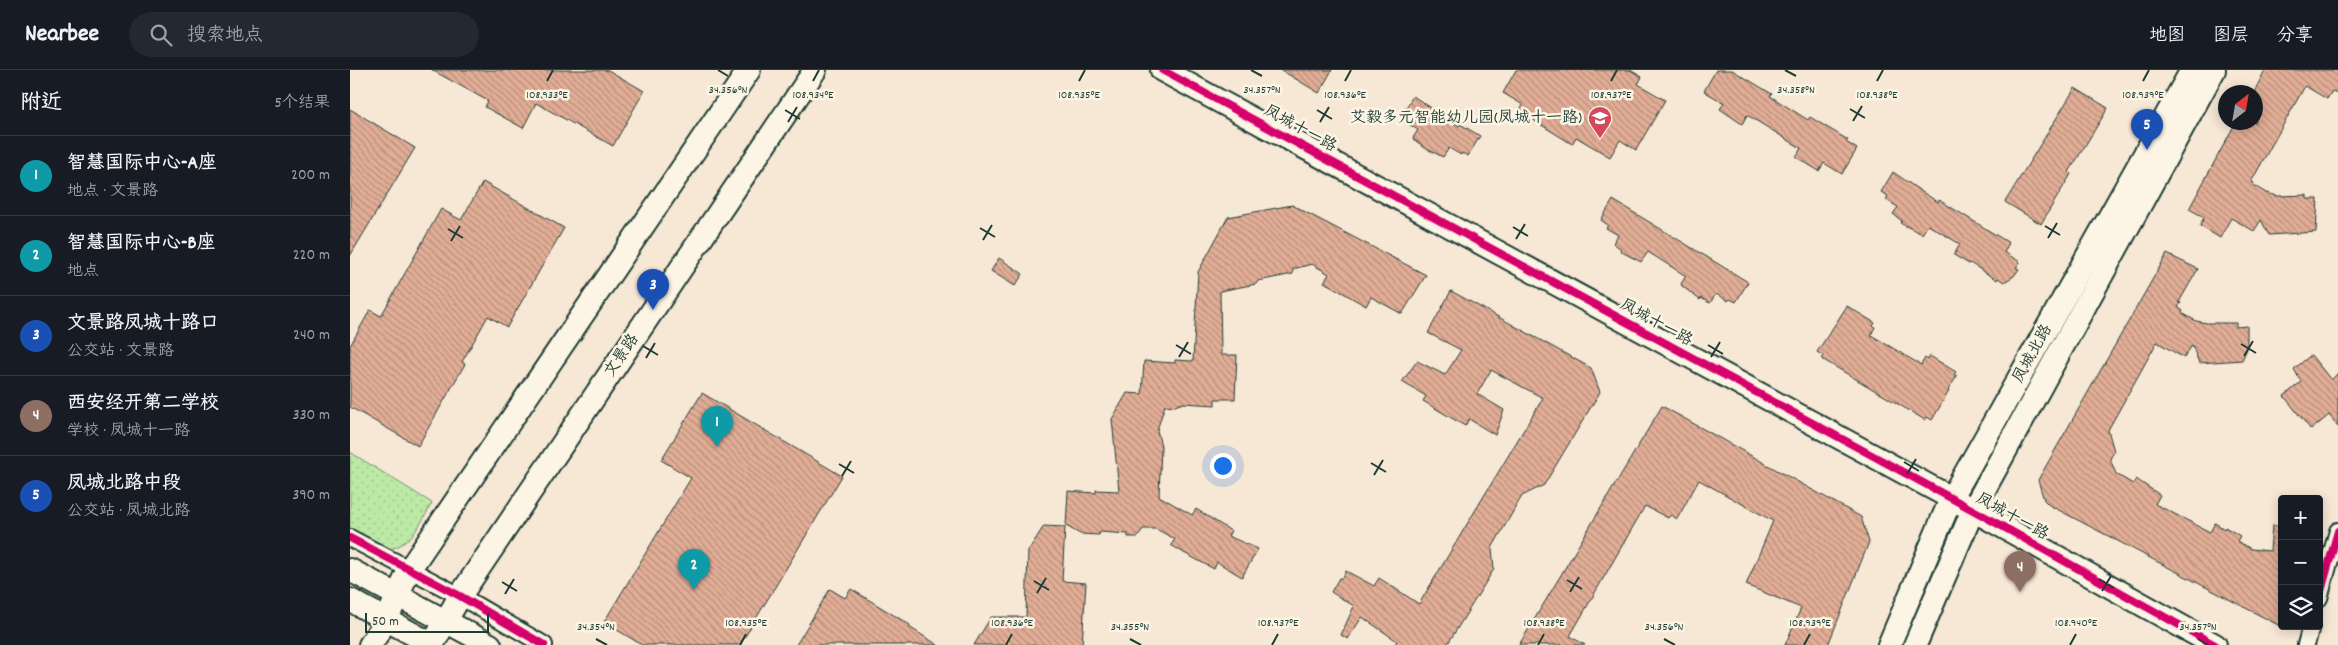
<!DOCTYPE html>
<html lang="zh">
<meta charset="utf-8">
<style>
:root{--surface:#171b24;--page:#242831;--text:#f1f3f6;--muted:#9ea1a6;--line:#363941;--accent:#db2777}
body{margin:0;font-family:Dekko,"LXGW WenKai TC",sans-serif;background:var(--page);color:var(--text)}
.controls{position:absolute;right:15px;bottom:15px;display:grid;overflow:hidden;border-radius:5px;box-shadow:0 2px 12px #0003}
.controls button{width:45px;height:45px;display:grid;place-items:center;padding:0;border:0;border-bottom:1px solid var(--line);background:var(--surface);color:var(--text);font:25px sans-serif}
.compass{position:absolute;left:1868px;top:15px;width:45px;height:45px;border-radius:50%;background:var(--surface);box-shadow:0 2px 12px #0003;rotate:31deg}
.scale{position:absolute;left:15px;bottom:12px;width:124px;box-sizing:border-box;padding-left:5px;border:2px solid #1f3d34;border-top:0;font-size:14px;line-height:18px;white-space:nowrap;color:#1f3d34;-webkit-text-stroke:4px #fcf5e5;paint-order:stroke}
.you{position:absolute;left:872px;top:395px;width:18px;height:18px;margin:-12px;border:4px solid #fff;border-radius:50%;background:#1a73e8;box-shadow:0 0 0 8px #1a73e833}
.badge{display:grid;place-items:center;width:32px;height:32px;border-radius:50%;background:var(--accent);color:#fff;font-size:16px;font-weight:700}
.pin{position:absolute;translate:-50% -41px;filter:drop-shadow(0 1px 2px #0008)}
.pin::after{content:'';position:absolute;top:26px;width:18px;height:15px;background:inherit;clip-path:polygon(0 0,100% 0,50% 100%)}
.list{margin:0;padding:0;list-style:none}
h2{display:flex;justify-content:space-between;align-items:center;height:65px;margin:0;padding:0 20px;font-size:21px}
h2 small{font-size:16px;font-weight:400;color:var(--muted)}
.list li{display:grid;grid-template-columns:32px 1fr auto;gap:15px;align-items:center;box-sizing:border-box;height:80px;padding:0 20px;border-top:1px solid var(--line)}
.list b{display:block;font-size:19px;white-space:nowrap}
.list p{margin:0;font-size:16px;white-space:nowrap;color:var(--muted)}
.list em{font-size:16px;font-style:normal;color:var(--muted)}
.icon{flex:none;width:28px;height:28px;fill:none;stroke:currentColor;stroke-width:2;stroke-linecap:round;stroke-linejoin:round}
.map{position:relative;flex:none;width:1988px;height:575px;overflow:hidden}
header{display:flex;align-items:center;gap:30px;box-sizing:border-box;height:70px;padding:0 25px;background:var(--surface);border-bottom:1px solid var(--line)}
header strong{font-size:24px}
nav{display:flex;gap:28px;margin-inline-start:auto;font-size:18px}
.search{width:350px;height:45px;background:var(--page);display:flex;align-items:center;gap:12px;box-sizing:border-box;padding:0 18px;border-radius:28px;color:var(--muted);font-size:19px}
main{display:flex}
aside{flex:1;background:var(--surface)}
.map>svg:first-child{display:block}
.grass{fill:url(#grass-dots);stroke:#6e936d}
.building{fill:url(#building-back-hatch);stroke:#1f3d34}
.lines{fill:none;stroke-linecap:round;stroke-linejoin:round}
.street-casing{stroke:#1f3d34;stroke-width:20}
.secondary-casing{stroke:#1f3d34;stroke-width:26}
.street{stroke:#fcf5e5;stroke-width:16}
.secondary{stroke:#fcf5e5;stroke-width:22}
.cycleway-casing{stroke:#fcf5e5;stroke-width:11}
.cycleway{stroke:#d6006c;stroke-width:8}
.ticks{fill:none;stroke:#1f3d34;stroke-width:2}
.labels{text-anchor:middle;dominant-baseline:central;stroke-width:5;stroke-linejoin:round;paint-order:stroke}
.poi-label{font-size:16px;fill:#1f3d34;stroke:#fcf5e5;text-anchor:end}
.street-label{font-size:16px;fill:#1f3d34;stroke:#fcf5e5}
.ticks-label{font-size:12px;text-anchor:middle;fill:#1f3d34;stroke:#fcf5e5;stroke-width:5;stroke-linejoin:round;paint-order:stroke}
</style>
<header>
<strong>Nearbee</strong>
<div class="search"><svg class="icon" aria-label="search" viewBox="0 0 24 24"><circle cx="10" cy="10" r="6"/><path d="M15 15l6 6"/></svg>搜索地点</div>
<nav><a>地图</a><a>图层</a><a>分享</a></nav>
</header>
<main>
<aside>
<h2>附近<small>5个结果</small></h2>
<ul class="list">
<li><span class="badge" style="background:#0f9aa8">1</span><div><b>智慧国际中心-A座</b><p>地点 · 文景路</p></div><em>200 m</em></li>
<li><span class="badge" style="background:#0f9aa8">2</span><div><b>智慧国际中心-B座</b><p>地点</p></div><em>220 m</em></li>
<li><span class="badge" style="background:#1a4fb4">3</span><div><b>文景路凤城十路口</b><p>公交站 · 文景路</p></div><em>240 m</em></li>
<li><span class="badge" style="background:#8d6e63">4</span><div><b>西安经开第二学校</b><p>学校 · 凤城十一路</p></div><em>330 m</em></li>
<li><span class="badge" style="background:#1a4fb4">5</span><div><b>凤城北路中段</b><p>公交站 · 凤城北路</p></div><em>390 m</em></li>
</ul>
</aside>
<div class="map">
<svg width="1988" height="575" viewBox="0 0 1988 575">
<defs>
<pattern id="grass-dots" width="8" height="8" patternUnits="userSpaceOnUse" patternTransform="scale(1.25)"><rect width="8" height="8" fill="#bce9a6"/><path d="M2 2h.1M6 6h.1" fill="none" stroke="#a1c990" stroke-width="1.8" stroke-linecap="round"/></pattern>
<pattern id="building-back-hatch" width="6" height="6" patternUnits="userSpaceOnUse" patternTransform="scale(1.25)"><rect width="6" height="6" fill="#e2ad96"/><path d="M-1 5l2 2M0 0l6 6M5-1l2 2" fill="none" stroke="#b78e7b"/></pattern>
</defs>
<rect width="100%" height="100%" fill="#f7e7d5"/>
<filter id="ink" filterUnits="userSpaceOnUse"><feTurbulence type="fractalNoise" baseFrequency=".02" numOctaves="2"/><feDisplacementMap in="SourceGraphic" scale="10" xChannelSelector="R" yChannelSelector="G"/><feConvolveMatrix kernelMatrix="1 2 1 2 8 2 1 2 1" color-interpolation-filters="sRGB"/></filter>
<g filter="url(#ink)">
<path class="grass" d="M0,382l82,51c-10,18 -23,48 -49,46 -10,-2 -23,-9 -33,-12z"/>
<g class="building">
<polygon points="82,0 258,0 294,21 263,76 186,33 173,58 135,37 138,31"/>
<polygon points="931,0 982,0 969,23"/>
<polygon points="1166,0 1280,0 1292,7 1288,14 1315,30 1286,80 1270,70 1260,87 1226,67 1222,74 1169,41 1173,35 1153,23"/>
<polygon points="1366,0 1382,0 1422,24 1420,26 1458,50 1460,47 1498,70 1496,72 1507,79 1492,104 1474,93 1469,101 1446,87 1451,78 1397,45 1392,54 1370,39 1374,33 1354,21"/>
<polygon points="1915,0 1988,0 1988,23 1982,21 1977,29 1955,16 1901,112 1904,113 1903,115 1916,123 1928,126 1957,125 1957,129 1968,129 1966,162 1919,165 1911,150 1904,161 1881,148 1870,168 1850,156 1854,147 1839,139 1886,52 1906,52 1906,18"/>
<polygon points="1725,18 1758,38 1719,102 1721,104 1691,154 1655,132"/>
<polygon points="1063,26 1109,56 1110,54 1130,66 1118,86 1112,83 1111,85 1099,78 1093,87 1071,76 1072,75 1064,70 1063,68 1068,60 1057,53 1059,50 1051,46"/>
<polygon points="0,39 65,78 0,186"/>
<polygon points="1543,102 1572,122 1588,132 1589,130 1659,173 1654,182 1670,192 1666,198 1669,199 1664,206 1654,212 1648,208 1647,210 1620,193 1619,194 1604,185 1610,174 1578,155 1572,164 1550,153 1552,151 1543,144 1548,137 1536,130 1538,126 1531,122"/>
<polygon points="133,112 214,158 157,257 138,246 112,292 115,294 68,376 0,337 0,276 20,240 31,246 91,139 111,150"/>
<polygon points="1263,130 1398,212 1386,232 1380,229 1378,231 1366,224 1360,233 1351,228 1350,230 1332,216 1331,214 1336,206 1298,182 1291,192 1270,181 1271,179 1263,173 1268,165 1256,158 1258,155 1251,150"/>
<polygon points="942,135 1076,205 1052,244 1021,227 1016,236 974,212 979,204 962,194 943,199 943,204 908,211 906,214 870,221 871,285 887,285 885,329 865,329 865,335 833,333 825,336 815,335 807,360 811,376 809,426 842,445 846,439 881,461 878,466 908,479 892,507 867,492 864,499 834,483 821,475 825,469 806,459 793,459 788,467 778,467 778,464 750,462 749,465 730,464 716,456 718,421 746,423 746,420 769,421 762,349 777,323 792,324 794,291 825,293 825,290 843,291 848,202 878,147"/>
<polygon points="1817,184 1848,199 1829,232 1831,233 1828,237 1833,241 1832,243 1846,251 1857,253 1886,253 1886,257 1897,256 1897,279 1892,290 1849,293 1842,275 1834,288 1807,272 1758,360 1764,381 1760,389 1766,404 1783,414 1786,409 1810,425 1805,434 1860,462 1865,453 1874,459 1875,457 1890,466 1887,471 1901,479 1920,481 1922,456 1932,456 1932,557 1699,435 1694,430 1688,410"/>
<polygon points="649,188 673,204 665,216 641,201"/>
<polygon points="1101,221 1241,298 1250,322 1194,415 1172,426 1142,478 1144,499 1097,575 1044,575 1047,571 1012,547 998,569 991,565 1004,536 981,522 989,508 992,508 996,501 1024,516 1029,508 1069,534 1193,328 1141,300 1127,324 1154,340 1145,365 1119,349 1115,356 1073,331 1076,326 1052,312 1067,291 1095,305 1111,280 1078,263"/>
<polygon points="1497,236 1525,253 1523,256 1525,257 1521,265 1571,295 1575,288 1578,290 1580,286 1606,302 1604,304 1607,306 1598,320 1599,321 1582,350 1577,347 1575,350 1472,289 1474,286 1467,282"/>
<polygon points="1961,285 1981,310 1988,303 1988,357 1979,345 1961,360 1934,326 1951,312 1944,299"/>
<polygon points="352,323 492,406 390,575 292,575 254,552 341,408 311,390"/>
<polygon points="1312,336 1511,447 1519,472 1478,575 1435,575 1451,538 1396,515 1423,451 1349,410 1327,449 1321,445 1318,448 1295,436 1220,566 1235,575 1169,575"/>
<polygon points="694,456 715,457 712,511 736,513 732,575 624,575 641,547 676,547 678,481"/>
<polygon points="480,519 495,528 501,519 560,555 559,557 588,575 446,575"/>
</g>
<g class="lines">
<g class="street-casing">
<g id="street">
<polyline points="0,468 110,526 194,575"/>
<polyline points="1969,528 1988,461"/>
<polyline points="1956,575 1961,556"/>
</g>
</g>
<g class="secondary-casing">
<g id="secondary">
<polyline points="812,0 1623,440 1865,575"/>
<polyline points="0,500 140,575"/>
<polyline points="0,530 83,575"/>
<polyline points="20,575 36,551 59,500 399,0"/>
<polyline points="82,575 110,526 465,0"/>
<polyline points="1539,575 1601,429 1842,0"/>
<polyline points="1565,575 1623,440 1864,0"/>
</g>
</g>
<use href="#street" class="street"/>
<use href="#secondary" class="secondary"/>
<g class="cycleway-casing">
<g id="cycleway">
<polyline points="812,0 1623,440 1865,575"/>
<polyline points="0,468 110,526 194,575"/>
<polyline points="1969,528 1988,461"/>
</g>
</g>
<use href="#cycleway" class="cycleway"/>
</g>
</g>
<path class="ticks" d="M368,0l10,6M901,0l11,6M1435,0l11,6M197,11l6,-11M463,11l6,-11M729,11l6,-11M995,11l6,-11M1261,11l6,-11M1527,11l6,-11M1793,11l6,-11M1500,39l15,9M435,40l15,9M967,40l15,9M1503,51l9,-15M438,52l9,-15M970,52l9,-15M1695,156l15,9M1163,157l15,9M630,158l15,9M98,159l15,9M1698,168l9,-15M1166,169l9,-15M633,170l9,-15M101,171l9,-15M1891,274l15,9M826,275l15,9M1358,275l15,9M293,276l15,9M1894,286l9,-15M829,287l9,-15M1361,287l9,-15M296,288l9,-15M1554,392l15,9M1021,393l15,9M489,394l15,9M1557,404l9,-15M1024,405l9,-15M492,406l9,-15M1749,509l15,9M1217,510l15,9M684,511l15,9M152,512l15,9M1752,521l9,-15M1220,522l9,-15M687,523l9,-15M155,524l9,-15M246,569l11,6M780,569l11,6M1314,569l11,6M1848,569l10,6M390,575l6,-11M656,575l6,-11M922,575l6,-11M1188,575l6,-11M1454,575l6,-11M1720,575l6,-11"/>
<defs>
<g id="school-pin" transform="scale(1.25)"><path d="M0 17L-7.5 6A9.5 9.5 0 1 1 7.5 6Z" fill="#d1495b" stroke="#fcf5e5"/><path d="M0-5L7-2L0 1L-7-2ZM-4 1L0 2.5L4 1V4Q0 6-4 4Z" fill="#fff"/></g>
</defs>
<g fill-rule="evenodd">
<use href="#school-pin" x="1250" y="48"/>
</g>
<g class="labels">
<g class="poi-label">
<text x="1232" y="48">艾毅多元智能幼儿园(凤城十一路)</text>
</g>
<g class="street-label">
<text transform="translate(950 59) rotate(29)">凤城十一路</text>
<text transform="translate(1306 253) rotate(29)">凤城十一路</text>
<text transform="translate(1683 284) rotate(-61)">凤城北路</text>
<text transform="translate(272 286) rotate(-56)">文景路</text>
<text transform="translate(1662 447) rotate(29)">凤城十一路</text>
</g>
</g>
<g class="ticks-label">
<text x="1446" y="23">34.358°N</text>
<text x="378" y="23">34.356°N</text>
<text x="912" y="23">34.357°N</text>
<text x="197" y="28">108.933°E</text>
<text x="463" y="28">108.934°E</text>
<text x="729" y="28">108.935°E</text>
<text x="995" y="28">108.936°E</text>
<text x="1261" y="28">108.937°E</text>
<text x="1527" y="28">108.938°E</text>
<text x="1793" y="28">108.939°E</text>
<text x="396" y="556">108.935°E</text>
<text x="662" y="556">108.936°E</text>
<text x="928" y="556">108.937°E</text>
<text x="1194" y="556">108.938°E</text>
<text x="1460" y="556">108.939°E</text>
<text x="1726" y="556">108.940°E</text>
<text x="246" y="560">34.354°N</text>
<text x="780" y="560">34.355°N</text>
<text x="1314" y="560">34.356°N</text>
<text x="1848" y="560">34.357°N</text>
</g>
</svg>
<div class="controls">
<button>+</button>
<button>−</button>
<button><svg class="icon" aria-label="layers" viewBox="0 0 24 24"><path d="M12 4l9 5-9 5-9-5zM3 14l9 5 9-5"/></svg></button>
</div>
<svg class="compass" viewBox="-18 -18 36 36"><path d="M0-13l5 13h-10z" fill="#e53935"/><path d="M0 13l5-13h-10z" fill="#9ea1a6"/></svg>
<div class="scale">50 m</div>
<div class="you"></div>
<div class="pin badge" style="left:367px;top:377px;background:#0f9aa8">1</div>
<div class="pin badge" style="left:344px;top:520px;background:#0f9aa8">2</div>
<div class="pin badge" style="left:303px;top:240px;background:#1a4fb4">3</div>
<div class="pin badge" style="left:1670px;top:522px;background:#8d6e63">4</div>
<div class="pin badge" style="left:1797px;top:80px;background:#1a4fb4">5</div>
</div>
</main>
